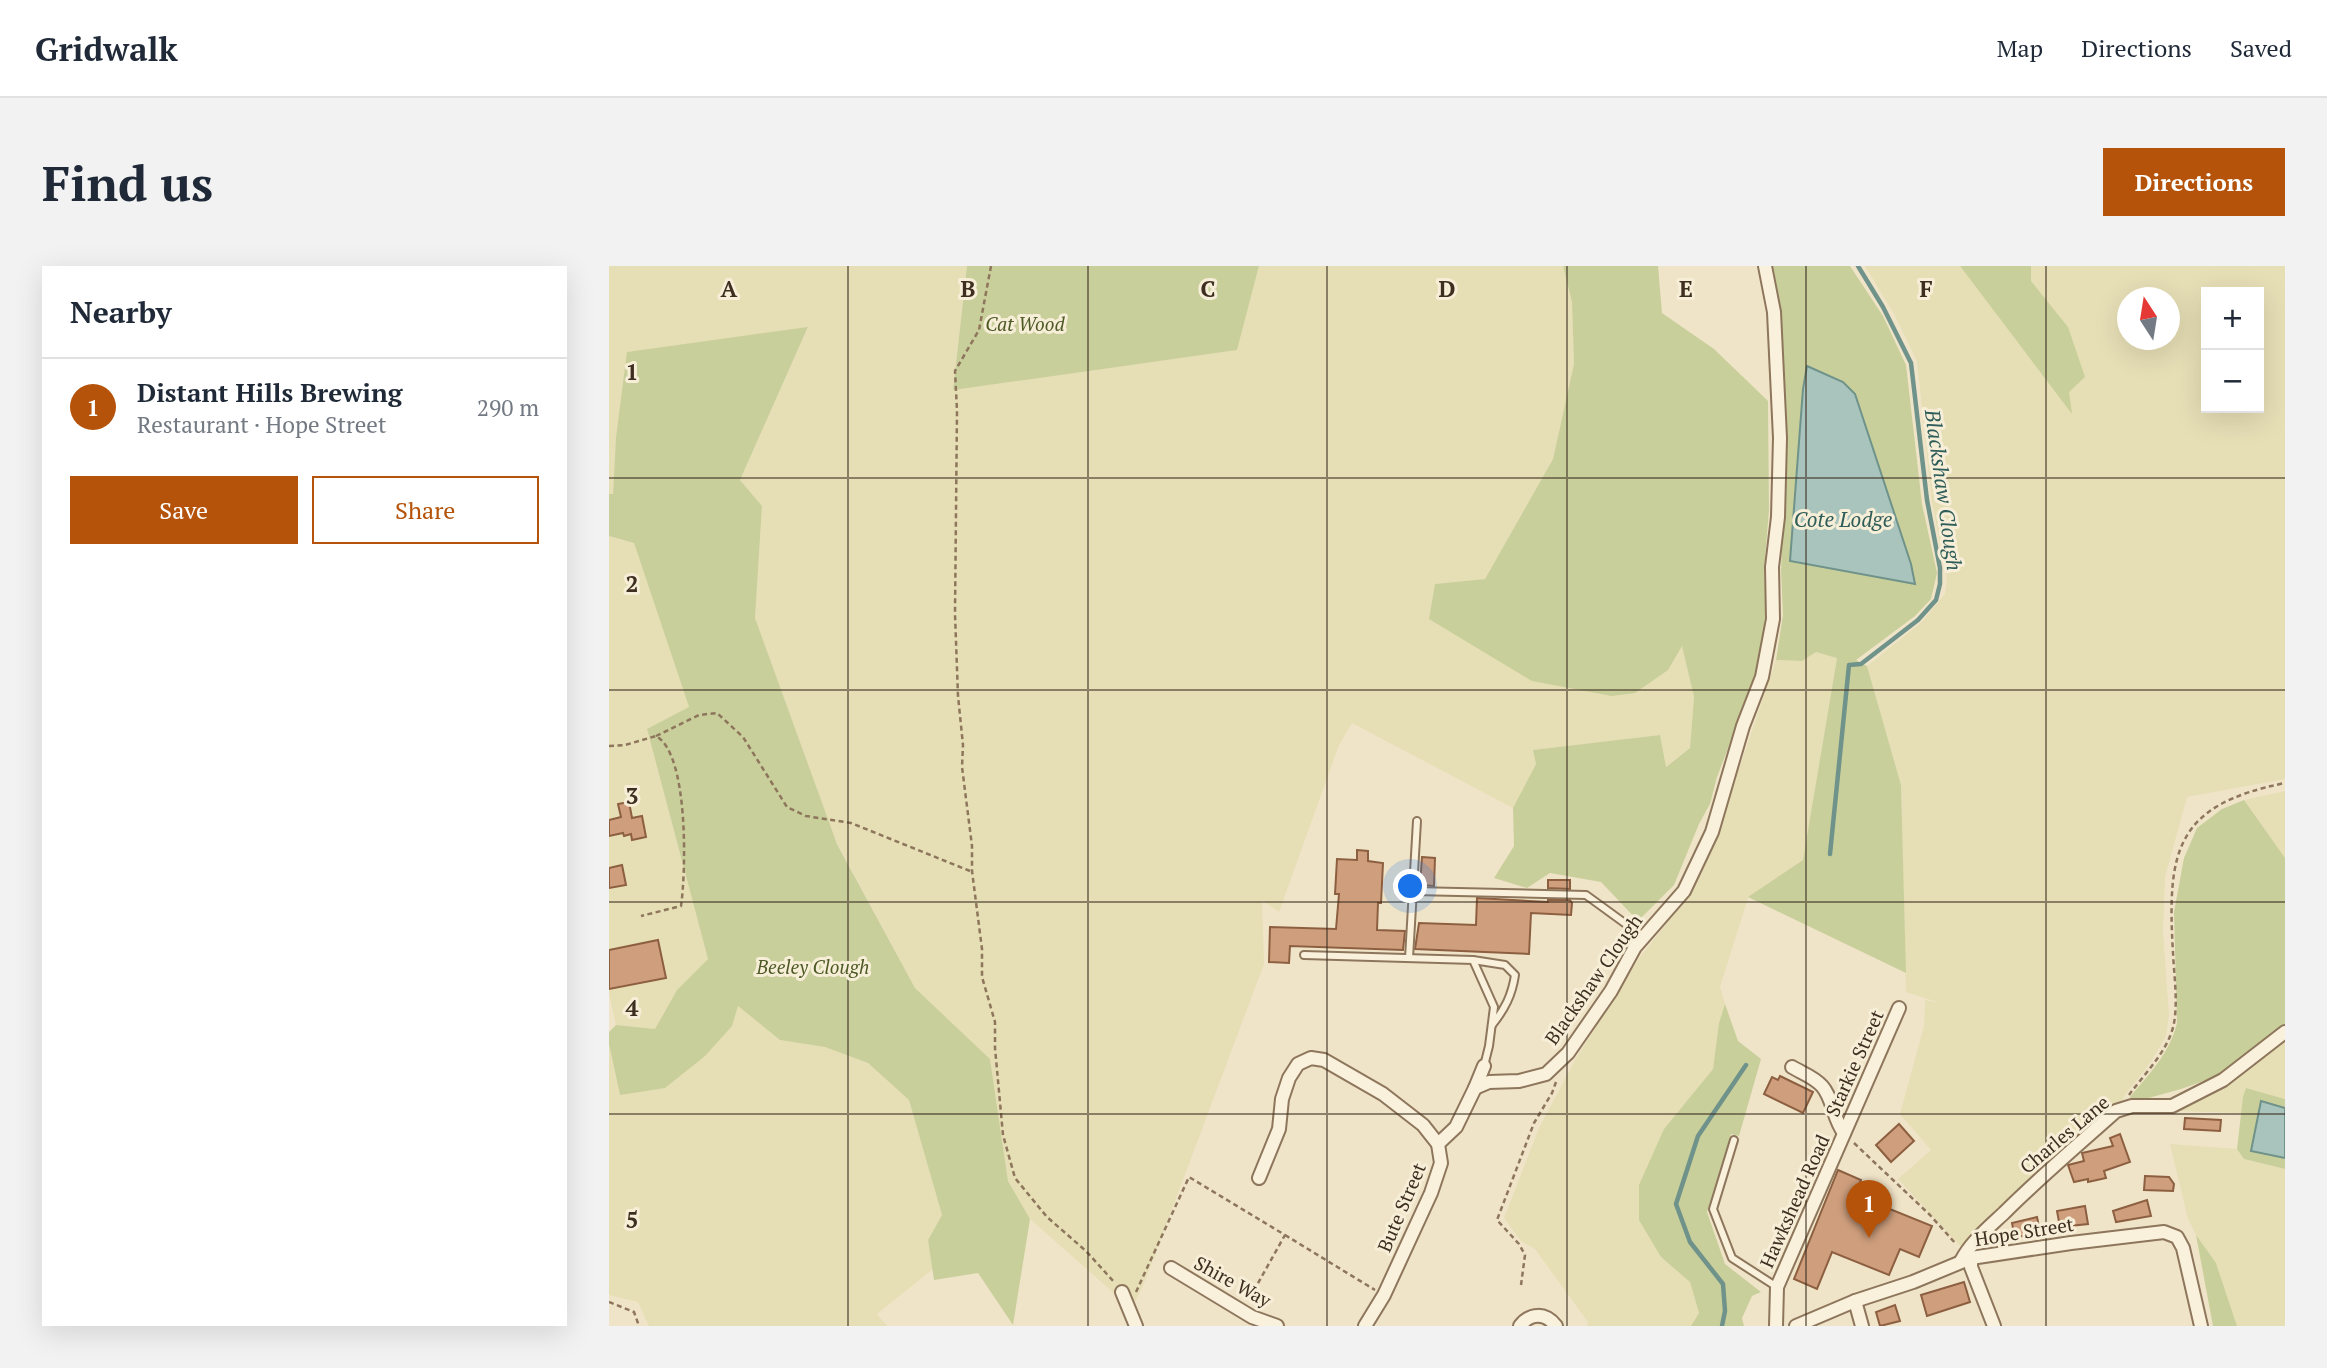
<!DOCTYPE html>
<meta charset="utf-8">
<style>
:root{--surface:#fff;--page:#f2f2f3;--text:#1f2937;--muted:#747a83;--line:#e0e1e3;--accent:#b45309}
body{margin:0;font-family:"PT Serif",serif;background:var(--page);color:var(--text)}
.controls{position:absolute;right:21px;top:21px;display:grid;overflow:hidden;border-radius:0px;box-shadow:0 7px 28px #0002}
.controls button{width:63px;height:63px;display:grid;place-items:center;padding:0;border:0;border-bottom:2px solid var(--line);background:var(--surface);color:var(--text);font:35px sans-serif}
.compass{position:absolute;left:1508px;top:21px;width:63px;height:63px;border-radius:50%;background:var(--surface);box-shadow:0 7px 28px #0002;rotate:348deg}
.you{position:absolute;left:802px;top:621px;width:24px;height:24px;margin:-18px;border:5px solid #fff;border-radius:50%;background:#1a73e8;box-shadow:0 0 0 10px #1a73e833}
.badge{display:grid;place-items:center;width:46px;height:46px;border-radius:50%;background:var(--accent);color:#fff;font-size:23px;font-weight:700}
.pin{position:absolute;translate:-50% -58px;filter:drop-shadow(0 2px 4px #0008)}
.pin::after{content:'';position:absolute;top:37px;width:24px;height:21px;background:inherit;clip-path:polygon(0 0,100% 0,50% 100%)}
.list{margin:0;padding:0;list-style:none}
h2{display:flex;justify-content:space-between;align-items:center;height:91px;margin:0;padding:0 28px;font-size:30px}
h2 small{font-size:23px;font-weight:400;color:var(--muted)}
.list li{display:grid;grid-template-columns:46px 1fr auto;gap:21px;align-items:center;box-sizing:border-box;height:98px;padding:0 28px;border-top:2px solid var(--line)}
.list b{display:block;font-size:26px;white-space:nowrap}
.list p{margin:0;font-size:23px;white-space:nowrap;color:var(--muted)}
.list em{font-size:23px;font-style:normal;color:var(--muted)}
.actions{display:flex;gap:14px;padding:21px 28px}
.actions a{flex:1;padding:16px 0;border:2px solid var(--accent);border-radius:0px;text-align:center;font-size:24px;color:var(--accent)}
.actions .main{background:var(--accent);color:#fff}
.map{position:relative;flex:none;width:1676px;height:1060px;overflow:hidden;border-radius:0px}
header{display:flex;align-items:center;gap:42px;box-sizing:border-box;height:98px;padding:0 35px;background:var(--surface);border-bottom:2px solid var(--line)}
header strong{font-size:33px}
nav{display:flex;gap:38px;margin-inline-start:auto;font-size:24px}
.intro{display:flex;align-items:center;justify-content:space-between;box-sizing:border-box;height:168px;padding:0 42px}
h1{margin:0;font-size:49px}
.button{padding:18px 32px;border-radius:0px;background:var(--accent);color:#fff;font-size:24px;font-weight:700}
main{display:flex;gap:42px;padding:0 42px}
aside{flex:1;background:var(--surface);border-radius:0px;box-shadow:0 7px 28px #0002}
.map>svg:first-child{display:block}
.farmland{fill:#e6deb5;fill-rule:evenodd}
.green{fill:#c9cf9b;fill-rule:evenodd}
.water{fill:#a9c4bc;stroke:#6f938a;stroke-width:2}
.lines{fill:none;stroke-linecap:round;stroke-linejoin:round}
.stream{stroke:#6f938a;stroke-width:4.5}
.building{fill:#cf9f7d;stroke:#8d5f41;stroke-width:2}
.lane-casing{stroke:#8d765c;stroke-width:10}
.street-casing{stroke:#8d765c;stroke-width:16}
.path{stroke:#8d765c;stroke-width:2.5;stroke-dasharray:5 3.5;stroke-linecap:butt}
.lane{stroke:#faf1dc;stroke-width:6}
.street{stroke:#faf1dc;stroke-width:12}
.grid{fill:none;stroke:#3d2e20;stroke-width:2;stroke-opacity:0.55}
.labels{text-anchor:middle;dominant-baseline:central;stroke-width:6;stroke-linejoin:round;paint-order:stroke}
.park-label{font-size:19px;font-style:italic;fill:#4d5a26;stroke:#f7eed8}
.street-label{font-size:19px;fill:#3d2e20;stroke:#f7eed8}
.water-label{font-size:21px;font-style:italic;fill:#2f5d5a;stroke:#f7eed8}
.grid-label{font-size:23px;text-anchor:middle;font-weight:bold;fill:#3d2e20;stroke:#f7eed8;stroke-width:6;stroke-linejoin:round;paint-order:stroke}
</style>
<header>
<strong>Gridwalk</strong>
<nav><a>Map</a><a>Directions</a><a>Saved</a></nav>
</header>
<div class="intro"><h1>Find us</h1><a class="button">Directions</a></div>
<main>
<aside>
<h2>Nearby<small></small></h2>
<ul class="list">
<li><span class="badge">1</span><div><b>Distant Hills Brewing</b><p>Restaurant · Hope Street</p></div><em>290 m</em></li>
</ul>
<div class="actions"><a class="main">Save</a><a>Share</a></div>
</aside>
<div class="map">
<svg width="1676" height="1060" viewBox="0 0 1676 1060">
<rect width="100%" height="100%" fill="#f0e4c8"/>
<g class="farmland">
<polygon points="0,0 358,0 344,123 628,84 650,0 954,0 963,36 965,98 944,193 876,313 826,318 1073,379 1085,431 1081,482 1056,501 1051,469 925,484 927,498 904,542 743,457 730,479 670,646 653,634 655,698 536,1015 518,1053 506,1028 421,953 399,915 381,793 306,722 226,573 146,352 153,240 131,214 199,62 19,86 7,171 4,228 0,228"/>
<path d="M1256,0h95l111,146 -3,-20 -37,-111v-15h254v513l-98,18 -22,80 -2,55 6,83 -3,21 -16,27 -25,32 -3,6 -70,60 -91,86 -63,-68 33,-29 -31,-36 24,-88 1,-26 15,3 -34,-11 -5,-207 -34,-119 55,-44 23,-28 2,-16 -15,-76 -15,-141 -23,-47zM1597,26h53v116h-53zM1518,32h42v42h-42z"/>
<polygon points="0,270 25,277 80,441 38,464 99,693 68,724 46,763 7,759 0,728"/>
<polygon points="1207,386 1228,391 1194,594 1139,632 1111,721 1116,738 1110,757 1104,803 1055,863 1052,991 1081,1016 1090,1047 1082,1060 978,1060 979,1056 926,983 912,975 895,952 930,862 966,794 1031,691 1078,632 1104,580 1167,394 1193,395"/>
<polygon points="1676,525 1676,592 1635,534"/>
<polygon points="129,740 171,774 216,781 259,797 300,834 333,949 319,974 324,1003 268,1048 278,1060 40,1060 29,1036 0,1029 0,778 11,829"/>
<polygon points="1676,772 1676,833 1638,822 1633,847 1568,845 1617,820 1631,806"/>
<polygon points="1561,878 1628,883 1635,893 1676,903 1676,1060 1628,1060 1607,997 1587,969 1579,953"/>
</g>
<g class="green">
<polygon points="358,0 650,0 628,84 344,124"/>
<polygon points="954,0 1049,0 1053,47 1105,83 1159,135 1160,244 1155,305 1157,340 1152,391 1138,433 1108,511 1101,538 1090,558 1065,619 1029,655 992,616 941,607 918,622 885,612 905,580 904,542 927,498 924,484 1051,469 1057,501 1081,482 1085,431 1073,380 1059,404 1026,427 1003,430 923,415 820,353 826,318 876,313 944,193 965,98 963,36"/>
<path d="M1164,0h77l33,50 23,49 16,139 15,69 -6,26 -16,17 -59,44 11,6 34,119 5,188 -158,-76 55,-37 34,-202 -21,-6 -14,9 -26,-1 7,-45 -2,-45 6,-130 -7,-138zM1198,100l48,28 56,170 4,20 -125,-23 13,-172z"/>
<polygon points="1351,0 1422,0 1422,15 1459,61 1476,111 1460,126 1463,148"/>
<polygon points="199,61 131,214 153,240 146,352 228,578 306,722 381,793 399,915 421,953 404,1059 369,1007 325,1014 319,974 333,949 300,834 259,797 216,781 171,774 129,740 123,760 96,790 56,822 11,829 0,778 0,766 7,759 46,763 68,724 99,693 38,463 80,441 25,277 0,270 0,228 4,228 7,171 18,86"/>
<path d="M1635,534l41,58v169l-65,48 -39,14 -47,13 -4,-5c19,-23 40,-44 47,-74l-3,-111 10,-54 13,-30 25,-19z"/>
<polygon points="1116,738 1129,775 1152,793 1130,870 1122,868 1098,946 1116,998 1152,1026 1143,1030 1133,1052 1135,1060 1082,1060 1090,1047 1081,1016 1052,991 1030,954 1030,919 1055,863 1104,803 1110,757"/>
<polygon points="1637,822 1676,833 1676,842 1652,835 1642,885 1676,892 1676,903 1635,893 1628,883 1634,831"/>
<polygon points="1587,969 1607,997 1628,1060 1604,1060"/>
</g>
<g class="water">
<polygon points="1198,100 1234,116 1246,128 1302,298 1306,318 1181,295 1194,123"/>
<polygon points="1652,835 1676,842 1676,892 1642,885"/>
</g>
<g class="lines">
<g class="stream">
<polyline points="1221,588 1240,399 1252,398 1309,354 1327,334 1331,318 1331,302 1318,234 1302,97 1274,41 1249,0"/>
<polyline points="1113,1060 1116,1045 1114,1018 1081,976 1067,938 1089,870 1137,799"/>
</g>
</g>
<g class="building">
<polygon points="20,536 23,552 33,550 37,571 23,574 22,568 15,570 14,567 0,570 0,554 12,551 9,538"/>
<polygon points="748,584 759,585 759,595 774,597 772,637 769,637 768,664 796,665 794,684 681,680 680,697 660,696 661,661 727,663 730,628 726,628 728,593 748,594"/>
<polygon points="813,591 826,592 825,620 811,619"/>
<polygon points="13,599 17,619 0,622 0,602"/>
<polygon points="939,614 961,614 961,623 939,622"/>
<polygon points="868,632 939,636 939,634 961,634 963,637 962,649 922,647 920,688 806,683 810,657 867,659"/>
<polygon points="49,674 57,712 0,723 0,684"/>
<polygon points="1171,810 1204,826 1194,847 1155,828 1163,811 1169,814"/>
<polygon points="1576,852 1612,854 1611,865 1575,863"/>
<polygon points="1290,858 1305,875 1282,896 1267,879"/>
<polygon points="1511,868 1521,896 1495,905 1497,912 1479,916 1479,913 1465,916 1459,899 1475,895 1473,887 1504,880 1501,872"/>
<polygon points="1229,904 1252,914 1246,929 1323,960 1310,991 1291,983 1280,1009 1223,986 1208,1023 1185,1013"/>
<polygon points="1536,910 1560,911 1565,918 1564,925 1535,924"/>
<polygon points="1538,934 1542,950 1507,956 1504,945"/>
<polygon points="1476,940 1479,958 1451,961 1448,945"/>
<polygon points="1428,951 1431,966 1406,972 1403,957"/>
<polygon points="1355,1016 1361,1036 1318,1050 1312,1029"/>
<polygon points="1286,1039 1291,1055 1271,1060 1267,1046"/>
</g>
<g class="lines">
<g class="lane-casing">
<g id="lane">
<polyline points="804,625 977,629 1021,661"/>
<polyline points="695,689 864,694 885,741 880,780 875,800"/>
<polyline points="800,692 808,555"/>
<path d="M864,694l32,5 10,10c-3,20 -10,34 -23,50"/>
<polyline points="1125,874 1104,943 1123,992 1168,1021"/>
</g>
</g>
<g class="street-casing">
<g id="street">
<path d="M1183,801c10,6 22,10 30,19 11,12 11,33 22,47"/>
<polyline points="866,822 880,816 910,815 937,808 959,787 1002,725 1026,681 1075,625 1103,566 1134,460 1153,411 1164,353 1163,301 1169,251 1171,172 1165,46 1156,0"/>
<polyline points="650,912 670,863 673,833 680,812 689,798 702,792 715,794 774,828 814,859 829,878"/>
<polyline points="1362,992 1362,1001 1385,1060"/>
<path d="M1352,995c10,-19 27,-33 43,-48 36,-36 74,-68 112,-102l16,-5h40l51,-26 62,-48"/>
<polyline points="562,1002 643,1051 668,1060"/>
<polyline points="513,1026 527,1060"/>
<polyline points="1246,1035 1253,1060"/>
<polyline points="756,1060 775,1029 822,927 832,897 829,878 847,861 866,822 875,800"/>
<path d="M911,1060c10,-13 25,-14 36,0"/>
<polyline points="1167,1060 1168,1021 1290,742"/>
<polyline points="1187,1060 1246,1035 1304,1016 1362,992 1462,977 1555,966 1568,971 1574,982 1592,1060"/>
</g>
</g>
<g class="path">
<polyline points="382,0 370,64 346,105 348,145 346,348 349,430 354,479 353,501 363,580 363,605 373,683 373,711 386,756 386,782 394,869 406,912 438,951 477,985 506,1017"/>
<polyline points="47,470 90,449 108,447 134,471 178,541 197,550 242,557 361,605"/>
<path d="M0,480l16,-1 31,-9c33,18 30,136 25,170l-40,10"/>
<path d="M1520,829c16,-22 40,-45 45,-72 4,-22 0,-48 -1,-70 -6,-102 2,-148 112,-170"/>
<polyline points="1245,877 1321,949 1347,978"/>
<polyline points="676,969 766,1024"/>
<polyline points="912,1019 916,989 910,978 888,954 925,857 943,827 947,816"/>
<polyline points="527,1026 580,911 676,969 639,1035"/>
<polyline points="0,1036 25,1046 30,1060"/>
</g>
<use href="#lane" class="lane"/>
<use href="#street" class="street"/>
</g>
<path class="grid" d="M239,0v1060M479,0v1060M718,0v1060M958,0v1060M1197,0v1060M1437,0v1060M0,212h1676M0,424h1676M0,636h1676M0,848h1676"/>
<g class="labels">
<g class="park-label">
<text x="416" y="57">Cat Wood</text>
<text x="204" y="700">Beeley Clough</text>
</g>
<g class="street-label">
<text transform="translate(984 713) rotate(-55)">Blackshaw Clough</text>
<text transform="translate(1245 797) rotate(-66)">Starkie Street</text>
<text transform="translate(1455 868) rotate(-40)">Charles Lane</text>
<text transform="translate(1185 935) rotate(-66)">Hawkshead Road</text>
<text transform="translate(792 941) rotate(-67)">Bute Street</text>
<text transform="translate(1415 965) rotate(-9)">Hope Street</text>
<text transform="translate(624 1015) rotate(29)">Shire Way</text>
</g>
<g class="water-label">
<text transform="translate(1335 224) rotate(82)">Blackshaw Clough</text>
<text x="1234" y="253">Cote Lodge</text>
</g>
</g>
<g class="grid-label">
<text x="120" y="31">A</text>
<text x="359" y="31">B</text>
<text x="599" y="31">C</text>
<text x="838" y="31">D</text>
<text x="1077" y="31">E</text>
<text x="1317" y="31">F</text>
<text x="23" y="114">1</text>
<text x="23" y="326">2</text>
<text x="23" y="538">3</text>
<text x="23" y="750">4</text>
<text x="23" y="962">5</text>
</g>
</svg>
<div class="controls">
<button>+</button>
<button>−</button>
</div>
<svg class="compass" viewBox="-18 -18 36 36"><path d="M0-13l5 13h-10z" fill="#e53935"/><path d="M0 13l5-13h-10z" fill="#747a83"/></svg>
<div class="you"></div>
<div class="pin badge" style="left:1260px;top:972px">1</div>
</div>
</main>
